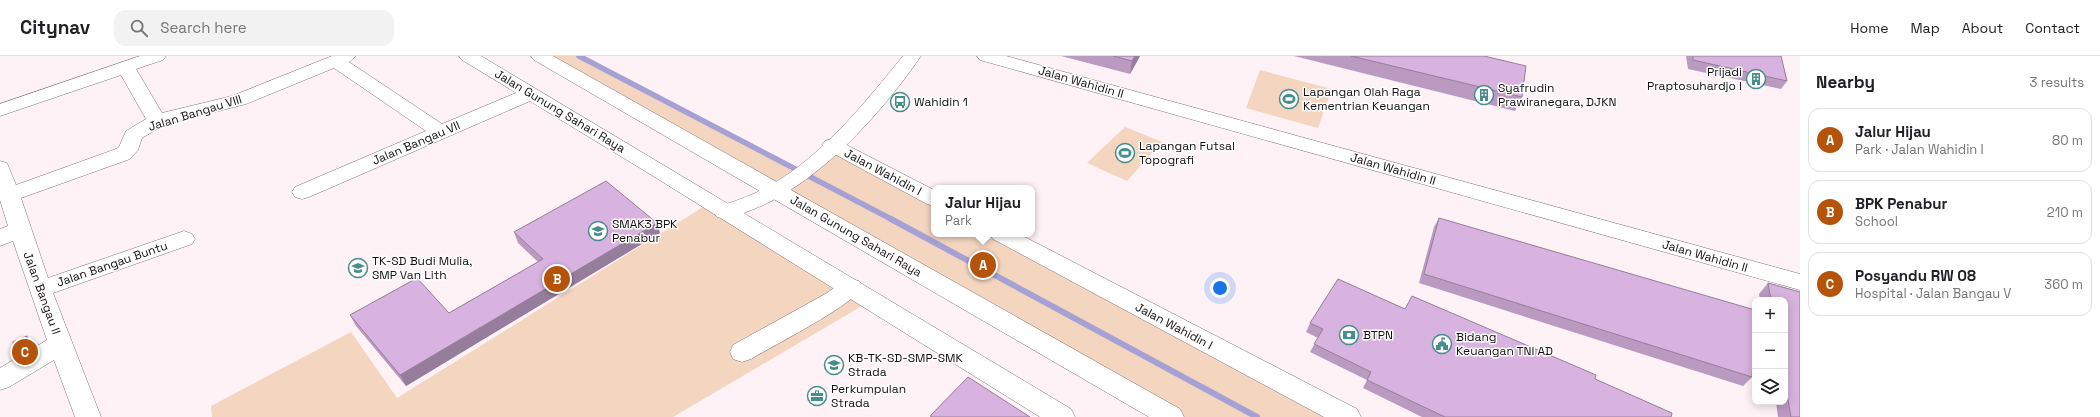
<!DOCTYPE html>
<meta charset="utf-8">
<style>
:root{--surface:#fff;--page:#f2f2f2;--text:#202124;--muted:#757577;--line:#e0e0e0;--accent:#b45309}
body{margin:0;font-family:"Space Grotesk",sans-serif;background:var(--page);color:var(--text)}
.controls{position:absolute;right:12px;bottom:12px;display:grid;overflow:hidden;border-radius:8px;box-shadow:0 2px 10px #0003}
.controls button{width:36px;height:36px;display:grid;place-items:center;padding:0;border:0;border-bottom:1px solid var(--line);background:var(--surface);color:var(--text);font:20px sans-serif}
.you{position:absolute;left:1220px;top:232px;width:14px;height:14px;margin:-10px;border:3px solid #fff;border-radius:50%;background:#1a73e8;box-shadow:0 0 0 6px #1a73e833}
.badge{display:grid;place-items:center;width:26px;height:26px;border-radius:50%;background:var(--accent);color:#fff;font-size:13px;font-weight:700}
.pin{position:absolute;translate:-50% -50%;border:2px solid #fff;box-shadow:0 1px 4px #0006}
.popup{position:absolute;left:931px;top:129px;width:104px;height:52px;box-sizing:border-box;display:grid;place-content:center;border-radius:8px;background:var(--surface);filter:drop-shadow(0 1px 3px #0005);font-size:13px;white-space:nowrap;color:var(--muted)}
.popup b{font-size:15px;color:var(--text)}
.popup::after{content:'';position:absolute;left:50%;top:100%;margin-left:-8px;border:8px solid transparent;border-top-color:var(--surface)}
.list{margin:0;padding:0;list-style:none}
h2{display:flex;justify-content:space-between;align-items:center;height:52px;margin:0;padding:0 16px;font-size:17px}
h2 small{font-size:13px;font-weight:400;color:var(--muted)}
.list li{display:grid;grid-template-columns:26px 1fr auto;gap:12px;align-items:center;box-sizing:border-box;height:64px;margin:0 8px 8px;padding:0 8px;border:1px solid var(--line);border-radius:12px}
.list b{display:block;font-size:15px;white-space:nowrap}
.list p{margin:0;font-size:13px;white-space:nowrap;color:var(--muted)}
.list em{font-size:13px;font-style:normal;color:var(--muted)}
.icon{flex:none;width:22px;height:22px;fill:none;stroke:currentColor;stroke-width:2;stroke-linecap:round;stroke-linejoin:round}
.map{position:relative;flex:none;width:1800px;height:361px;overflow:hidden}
header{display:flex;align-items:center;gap:24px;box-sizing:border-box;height:56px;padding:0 20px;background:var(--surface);border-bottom:1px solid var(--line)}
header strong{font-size:19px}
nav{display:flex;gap:22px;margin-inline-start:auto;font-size:14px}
.search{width:280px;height:36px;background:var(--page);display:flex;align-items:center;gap:10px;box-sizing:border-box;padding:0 14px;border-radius:12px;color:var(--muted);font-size:15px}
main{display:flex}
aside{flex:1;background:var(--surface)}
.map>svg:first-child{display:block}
.green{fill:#f4d5bf}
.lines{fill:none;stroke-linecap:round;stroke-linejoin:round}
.stream-far1{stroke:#a6a1d4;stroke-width:5.5}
.stream{stroke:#a6a1d4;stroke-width:6}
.street-casing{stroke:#7f7479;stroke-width:1}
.secondary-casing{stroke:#7f7479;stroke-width:1}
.primary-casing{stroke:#7f7479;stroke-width:1}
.street{fill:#fff;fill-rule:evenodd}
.secondary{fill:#fff;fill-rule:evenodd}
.primary{fill:#fff;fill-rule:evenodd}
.wall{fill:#ba9ac0}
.shaded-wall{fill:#977d9c}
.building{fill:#d8b3df;stroke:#977d9c}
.labels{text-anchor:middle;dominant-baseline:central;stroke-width:3;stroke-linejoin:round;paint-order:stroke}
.poi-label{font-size:12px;fill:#141011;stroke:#fff;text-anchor:start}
.street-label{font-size:12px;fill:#141011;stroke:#fff}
</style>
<header>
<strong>Citynav</strong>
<div class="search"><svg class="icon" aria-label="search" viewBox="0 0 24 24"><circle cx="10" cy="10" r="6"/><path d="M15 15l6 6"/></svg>Search here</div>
<nav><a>Home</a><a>Map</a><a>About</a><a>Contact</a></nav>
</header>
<main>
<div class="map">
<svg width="1800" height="361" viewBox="0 0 1800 361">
<rect width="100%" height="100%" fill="#fff2f7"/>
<g class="green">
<polygon points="540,0 579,0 803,116 832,89 934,143 934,178 1001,178 1348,361 1171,361"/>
<polygon points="1260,14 1332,33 1318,72 1246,52"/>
<polygon points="1125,71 1162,86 1127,125 1087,107"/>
<polygon points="711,146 872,244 673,361 212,361 211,350 351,276 397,342"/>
</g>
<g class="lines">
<polyline class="stream-far1" points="579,0 893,164"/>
<polyline class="stream" points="891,163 1257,361"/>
<g class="street-casing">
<g id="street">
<polygon points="140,0 166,0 163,4 136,13 162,57 232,40 332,0 356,0 349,6 442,68 523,34 530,32 537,34 539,38 537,42 309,141 302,143 295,141 292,136 295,131 426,75 334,12 246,48 164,69 142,82 138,94 130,103 21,142 48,222 184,175 192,178 195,183 192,188 53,237 101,361 75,361 54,304 9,331 0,334 0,312 47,284 13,185 0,190 0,173 8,170 0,144 0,105 7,107 16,129 116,93 119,91 126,75 146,63 121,19 0,60 0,48"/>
<polygon points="977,0 1006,0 1800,218 1800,234 980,4"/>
<polygon points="832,83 839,85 934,134 934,150 927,148 825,93 822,89 825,85"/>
<polygon points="990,178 1019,178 1357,353 1361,361 1324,361 993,183"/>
<path d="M851,223l8,2 4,6c-11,19 -89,58 -112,72l-9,3 -9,-3 -3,-7 3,-7 94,-52 16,-12z"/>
</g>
</g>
<g class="secondary-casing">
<path id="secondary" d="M903,0h18c-40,58 -104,130 -172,155 -10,4 -20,9 -32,6l-3,-5 3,-5c19,-6 37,-12 54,-22 52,-30 94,-82 132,-129z"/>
</g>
<g class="primary-casing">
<g id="primary">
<polygon points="459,0 481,0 1071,353 1075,361 1040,361 645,115 462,4"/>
<polygon points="531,0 553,0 1180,353 1184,361 1149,361 534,4"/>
</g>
</g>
<use href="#street" class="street"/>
<use href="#secondary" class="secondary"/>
<use href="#primary" class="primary"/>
</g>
<g class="wall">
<polygon points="1061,0 1140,0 1130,18"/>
<polygon points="1294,0 1484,0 1522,41 1515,55"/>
<polygon points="1686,0 1781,0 1787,25 1781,33 1688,13"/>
<polygon points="1439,162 1752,321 1743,330 1419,227 1434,171"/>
<polygon points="657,167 660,177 406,330 356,270 350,259 449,257 538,206 518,187 514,176"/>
<polygon points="1768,227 1800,236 1800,361 1778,361 1776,346 1785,346 1785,244 1760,244 1759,238"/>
<polygon points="1405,253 1595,323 1671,361 1422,361 1363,332 1367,324 1310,296 1318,282 1306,276 1310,267"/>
</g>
<g class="shaded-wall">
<polygon points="1135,0 1140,0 1130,18 1132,5"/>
<polygon points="657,167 660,177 406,330 400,319"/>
<polygon points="27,280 30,284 32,291 18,299 15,296"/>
</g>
<g class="building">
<polygon points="1113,0 1135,0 1132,5"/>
<polygon points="1351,0 1484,0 1526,10 1522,41"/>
<polygon points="1693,0 1781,0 1787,25 1693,4"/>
<polygon points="606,125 657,167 400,319 350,259 417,222 449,257 543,203 514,176"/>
<polygon points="1439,162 1755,254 1755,275 1752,321 1424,218"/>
<polygon points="1338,223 1405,253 1412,240 1596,319 1595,323 1672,357 1671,361 1445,361 1367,324 1371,316 1314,288 1323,273 1310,267"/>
<polygon points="1768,227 1800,236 1800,361 1791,361 1785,327 1785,244 1771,244"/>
<polygon points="27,280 28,288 15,296 13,286"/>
<polygon points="968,321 1030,361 932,361 930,360"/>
</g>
<defs>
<g id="building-ring" transform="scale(1)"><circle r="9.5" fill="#fff" stroke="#468e8c" stroke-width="1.5"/><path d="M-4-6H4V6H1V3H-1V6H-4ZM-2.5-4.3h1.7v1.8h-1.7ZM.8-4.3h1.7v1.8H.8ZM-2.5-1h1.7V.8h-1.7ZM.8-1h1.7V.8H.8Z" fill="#468e8c"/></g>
<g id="stadium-ring" transform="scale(1)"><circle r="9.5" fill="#fff" stroke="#468e8c" stroke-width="1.5"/><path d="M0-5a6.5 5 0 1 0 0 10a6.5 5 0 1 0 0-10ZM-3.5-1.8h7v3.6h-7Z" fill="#468e8c"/></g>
<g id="bus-ring" transform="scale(1)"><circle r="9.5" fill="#fff" stroke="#468e8c" stroke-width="1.5"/><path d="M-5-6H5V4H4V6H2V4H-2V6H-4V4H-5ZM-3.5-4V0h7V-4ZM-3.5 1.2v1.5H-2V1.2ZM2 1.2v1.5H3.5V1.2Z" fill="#468e8c"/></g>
<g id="school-ring" transform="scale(1)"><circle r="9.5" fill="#fff" stroke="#468e8c" stroke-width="1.5"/><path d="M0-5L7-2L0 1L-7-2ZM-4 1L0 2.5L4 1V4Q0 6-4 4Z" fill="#468e8c"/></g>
<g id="bank-ring" transform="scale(1)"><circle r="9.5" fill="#fff" stroke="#468e8c" stroke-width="1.5"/><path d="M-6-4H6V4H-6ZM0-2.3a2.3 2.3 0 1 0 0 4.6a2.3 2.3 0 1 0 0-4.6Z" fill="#468e8c"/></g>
<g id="civic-ring" transform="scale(1)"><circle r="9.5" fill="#fff" stroke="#468e8c" stroke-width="1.5"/><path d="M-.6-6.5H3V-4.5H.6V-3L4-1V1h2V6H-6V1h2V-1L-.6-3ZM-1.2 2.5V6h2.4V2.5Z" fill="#468e8c"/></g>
<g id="office-ring" transform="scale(1)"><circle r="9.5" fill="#fff" stroke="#468e8c" stroke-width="1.5"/><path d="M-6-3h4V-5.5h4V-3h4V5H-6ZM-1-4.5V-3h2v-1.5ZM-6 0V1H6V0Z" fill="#468e8c"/></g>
</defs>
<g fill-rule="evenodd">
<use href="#building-ring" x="1756" y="23"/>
<use href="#building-ring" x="1484" y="39"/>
<use href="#stadium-ring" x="1289" y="43"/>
<use href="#bus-ring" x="900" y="46"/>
<use href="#stadium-ring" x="1125" y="97"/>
<use href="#school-ring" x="598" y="175"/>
<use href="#school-ring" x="358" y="212"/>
<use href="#bank-ring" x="1349" y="279"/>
<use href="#civic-ring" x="1442" y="288"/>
<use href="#school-ring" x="834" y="309"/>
<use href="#office-ring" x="817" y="340"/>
</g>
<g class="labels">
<g class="poi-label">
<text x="1742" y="16" text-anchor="end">Prijadi<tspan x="1742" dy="14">Praptosuhardjo I</tspan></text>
<text x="1498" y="32">Syafrudin<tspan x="1498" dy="14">Prawiranegara, DJKN</tspan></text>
<text x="1303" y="36">Lapangan Olah Raga<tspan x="1303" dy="14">Kementrian Keuangan</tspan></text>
<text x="914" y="46">Wahidin 1</text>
<text x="1139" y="90">Lapangan Futsal<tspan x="1139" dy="14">Topografi</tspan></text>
<text x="612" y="168">SMAK3 BPK<tspan x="612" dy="14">Penabur</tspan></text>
<text x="372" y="205">TK-SD Budi Mulia,<tspan x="372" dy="14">SMP Van Lith</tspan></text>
<text x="1363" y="279">BTPN</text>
<text x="1456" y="281">Bidang<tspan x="1456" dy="14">Keuangan TNI AD</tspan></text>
<text x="848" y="302">KB-TK-SD-SMP-SMK<tspan x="848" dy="14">Strada</tspan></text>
<text x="831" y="333">Perkumpulan<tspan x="831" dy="14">Strada</tspan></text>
</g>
<g class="street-label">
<text transform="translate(1081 26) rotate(16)">Jalan Wahidin II</text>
<text transform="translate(560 55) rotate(31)">Jalan Gunung Sahari Raya</text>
<text transform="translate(195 57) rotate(-17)">Jalan Bangau VIII</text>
<text transform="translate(416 87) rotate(-23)">Jalan Bangau VII</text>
<text transform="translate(1393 113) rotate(16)">Jalan Wahidin II</text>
<text transform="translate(883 116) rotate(28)">Jalan Wahidin I</text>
<text transform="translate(856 180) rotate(30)">Jalan Gunung Sahari Raya</text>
<text transform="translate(1705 200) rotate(16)">Jalan Wahidin II</text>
<text transform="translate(112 208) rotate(-19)">Jalan Bangau Buntu</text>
<text transform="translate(42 237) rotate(70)">Jalan Bangau II</text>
<text transform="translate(1174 270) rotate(28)">Jalan Wahidin I</text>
</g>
</g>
</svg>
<div class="controls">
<button>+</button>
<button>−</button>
<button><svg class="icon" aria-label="layers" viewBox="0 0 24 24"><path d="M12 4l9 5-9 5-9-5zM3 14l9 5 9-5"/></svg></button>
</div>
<div class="you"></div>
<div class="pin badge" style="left:983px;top:209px">A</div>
<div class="popup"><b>Jalur Hijau</b>Park</div>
<div class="pin badge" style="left:557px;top:223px">B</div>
<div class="pin badge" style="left:25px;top:296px">C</div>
</div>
<aside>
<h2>Nearby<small>3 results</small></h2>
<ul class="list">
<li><span class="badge">A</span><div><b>Jalur Hijau</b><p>Park · Jalan Wahidin I</p></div><em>80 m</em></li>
<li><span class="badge">B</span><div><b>BPK Penabur</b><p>School</p></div><em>210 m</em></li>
<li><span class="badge">C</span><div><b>Posyandu RW 08</b><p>Hospital · Jalan Bangau V</p></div><em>360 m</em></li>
</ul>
</aside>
</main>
